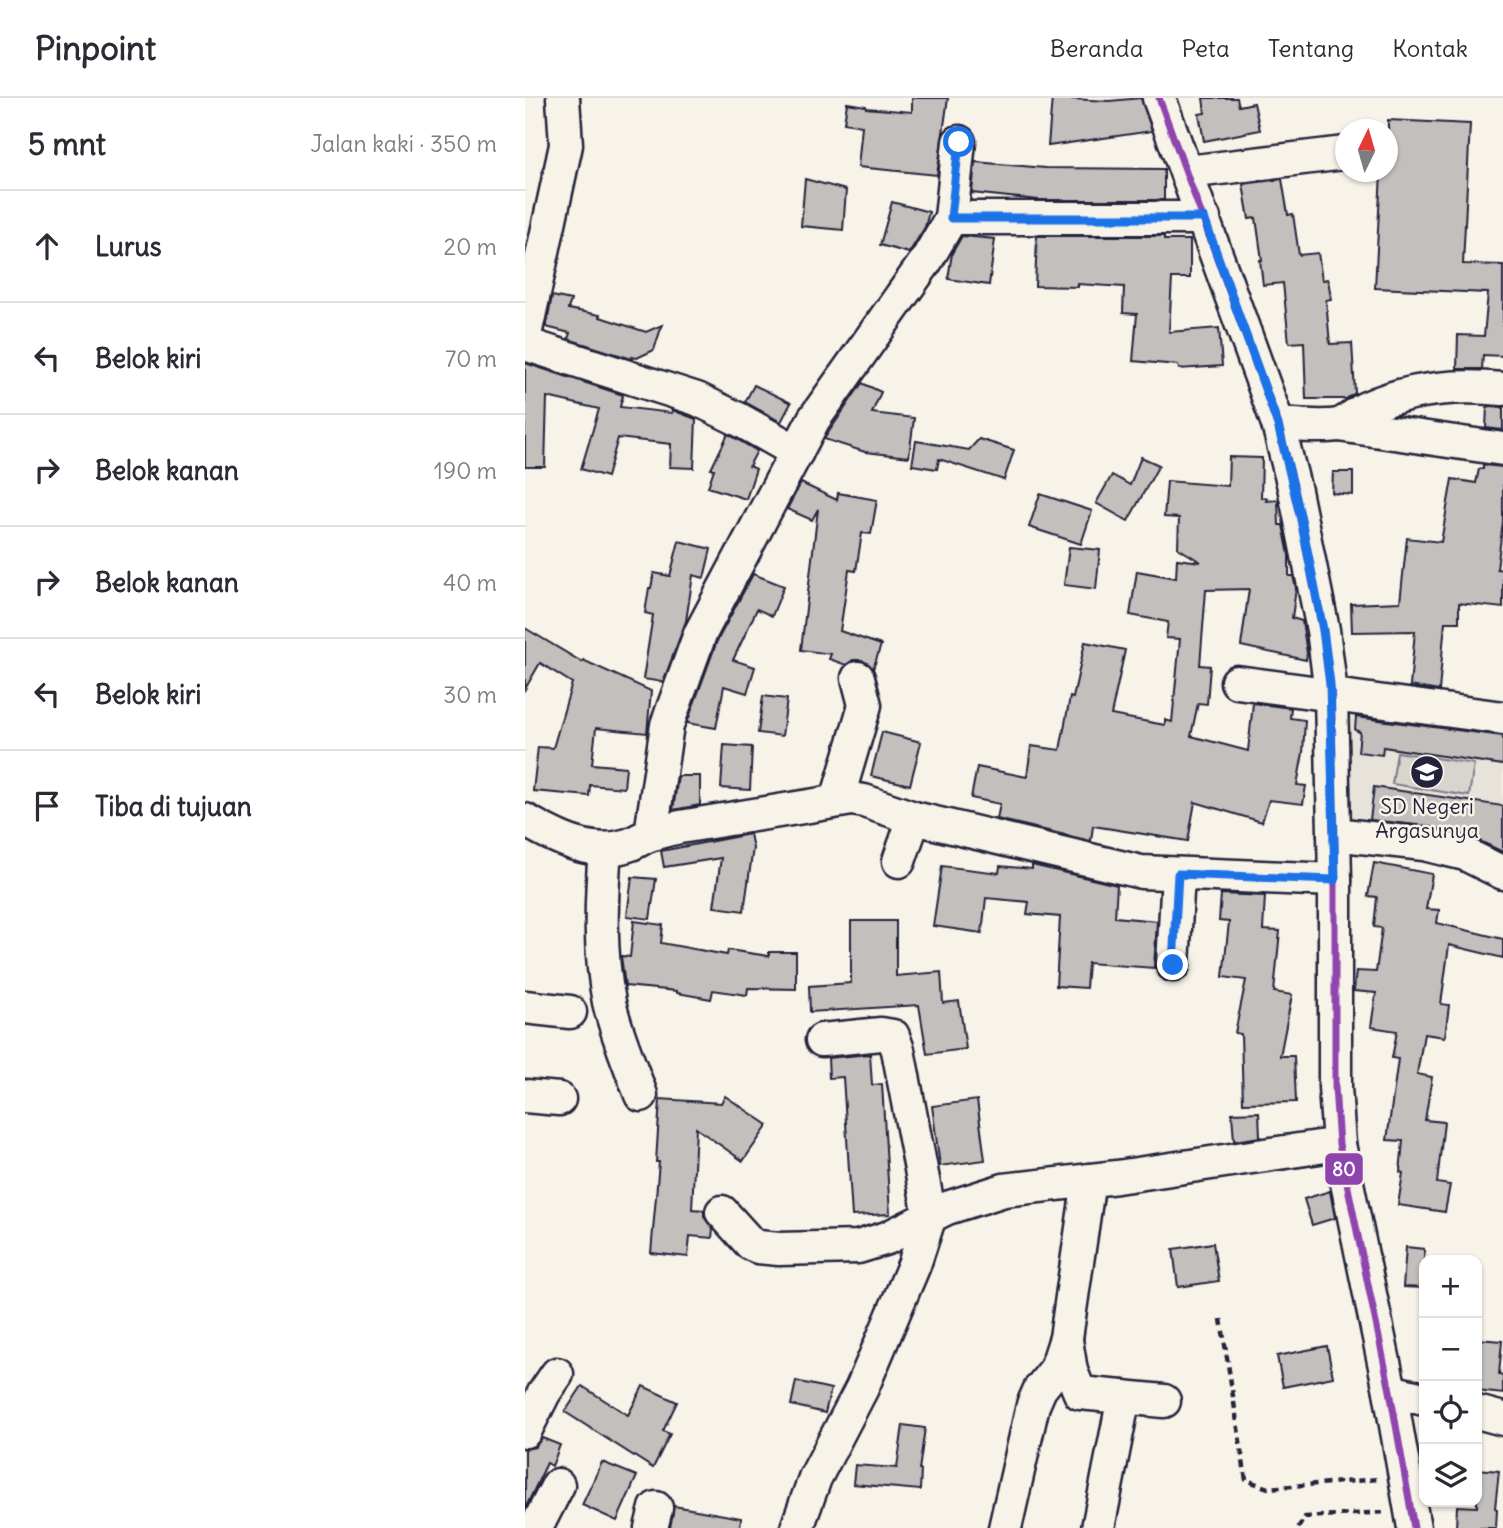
<!DOCTYPE html>
<html lang="id">
<meta charset="utf-8">
<style>
:root{--surface:#fff;--page:#f7f7f7;--text:#2b2b33;--muted:#7c7c81;--line:#e1e1e2}
body{margin:0;font-family:Delius,sans-serif;background:var(--page);color:var(--text)}
.controls{position:absolute;right:21px;bottom:21px;display:grid;overflow:hidden;border-radius:14px;box-shadow:0 2px 5px #0004}
.controls button{width:63px;height:63px;display:grid;place-items:center;padding:0;border:0;border-bottom:2px solid var(--line);background:var(--surface);color:var(--text);font:35px sans-serif}
.compass{position:absolute;left:810px;top:21px;width:63px;height:63px;border-radius:50%;background:var(--surface);box-shadow:0 2px 5px #0004;rotate:5deg}
.stop{position:absolute;width:21px;height:21px;margin:-16px;border:5px solid #1a73e8;border-radius:50%;background:#fff}
.stop.end{background:#1a73e8;border-color:#fff;box-shadow:0 2px 7px #0008}
.list{margin:0;padding:0;list-style:none}
h2{display:flex;justify-content:space-between;align-items:center;height:91px;margin:0;padding:0 28px;font-size:30px}
h2 small{font-size:23px;font-weight:400;color:var(--muted)}
.list li{display:grid;grid-template-columns:46px 1fr auto;gap:21px;align-items:center;box-sizing:border-box;height:112px;padding:0 28px;border-top:2px solid var(--line)}
.list b{display:block;font-size:26px;white-space:nowrap}
.list em{font-size:23px;font-style:normal;color:var(--muted)}
.icon{flex:none;width:38px;height:38px;fill:none;stroke:currentColor;stroke-width:2;stroke-linecap:round;stroke-linejoin:round}
.map{position:relative;flex:none;width:978px;height:1430px;overflow:hidden}
header{display:flex;align-items:center;gap:42px;box-sizing:border-box;height:98px;padding:0 35px;background:var(--surface);border-bottom:2px solid var(--line)}
header strong{font-size:33px}
nav{display:flex;gap:38px;margin-inline-start:auto;font-size:24px}
main{display:flex}
aside{flex:1;background:var(--surface)}
.map>svg:first-child{display:block}
.built{fill:#e7e3db}
.green{fill:#d8d5cf;stroke:#7d7c85;stroke-width:2}
.building{fill:#c2bfbd;stroke:#22223b;stroke-width:2}
.lines{fill:none;stroke-linecap:round;stroke-linejoin:round}
.minor-casing{stroke:#22223b;stroke-width:37}
.path{stroke:#22223b;stroke-width:4.5;stroke-dasharray:7 5;stroke-linecap:butt}
.minor{stroke:#f7f3e8;stroke-width:32}
.bus-1-casing{stroke:#f7f3e8;stroke-width:12}
.bus-1{stroke:#8e44ad;stroke-width:7}
.route{stroke:#1a73e8;stroke-width:9}
.labels{text-anchor:middle;dominant-baseline:central;stroke-width:5;stroke-linejoin:round;paint-order:stroke}
.poi-label{font-size:21px;fill:#22223b;stroke:#f7f3e8}
.line-badge{stroke:#f7f3e8;stroke-width:2.5}
.badge-label{font-size:19px;text-anchor:middle;font-weight:bold;fill:#fff}
</style>
<header>
<strong>Pinpoint</strong>
<nav><a>Beranda</a><a>Peta</a><a>Tentang</a><a>Kontak</a></nav>
</header>
<main>
<aside>
<h2>5 mnt<small>Jalan kaki · 350 m</small></h2>
<ul class="list">
<li><svg class="icon" aria-label="ahead" viewBox="0 0 24 24"><path d="M12 20V5M6 11l6-6 6 6"/></svg><div><b>Lurus</b></div><em>20 m</em></li>
<li><svg class="icon" aria-label="left" viewBox="0 0 24 24"><path d="M17 20v-9H6M10 6l-5 5 5 5"/></svg><div><b>Belok kiri</b></div><em>70 m</em></li>
<li><svg class="icon" aria-label="right" viewBox="0 0 24 24"><path d="M7 20v-9h11M14 6l5 5-5 5"/></svg><div><b>Belok kanan</b></div><em>190 m</em></li>
<li><svg class="icon" aria-label="right" viewBox="0 0 24 24"><path d="M7 20v-9h11M14 6l5 5-5 5"/></svg><div><b>Belok kanan</b></div><em>40 m</em></li>
<li><svg class="icon" aria-label="left" viewBox="0 0 24 24"><path d="M17 20v-9H6M10 6l-5 5 5 5"/></svg><div><b>Belok kiri</b></div><em>30 m</em></li>
<li><svg class="icon" aria-label="arrive" viewBox="0 0 24 24"><path d="M6 21V4h12l-3 4 3 4H6"/></svg><div><b>Tiba di tujuan</b></div></li>
</ul>
</aside>
<div class="map">
<svg width="978" height="1430" viewBox="0 0 978 1430">
<rect width="100%" height="100%" fill="#f7f3e8"/>
<filter id="ink" filterUnits="userSpaceOnUse"><feTurbulence type="fractalNoise" baseFrequency=".0143" numOctaves="2"/><feDisplacementMap in="SourceGraphic" scale="14" xChannelSelector="R" yChannelSelector="G"/><feConvolveMatrix kernelMatrix="1 2 1 2 8 2 1 2 1" color-interpolation-filters="sRGB"/></filter>
<g filter="url(#ink)">
<polygon class="built" points="825,603 978,626 978,763 831,725 826,721"/>
<polygon class="green" points="872,654 949,666 944,698 867,686"/>
<g class="building">
<polygon points="387,0 423,0 412,77 333,69 337,28 319,25 322,5 341,8 341,10 387,14"/>
<polygon points="527,0 584,3 616,0 627,33 523,48"/>
<polygon points="678,0 712,0 714,8 729,5 735,32 679,43 674,16 680,15"/>
<polygon points="863,22 945,26 938,166 978,167 978,258 958,257 957,271 932,271 933,237 959,238 963,195 850,190 856,74 863,74"/>
<polygon points="450,64 520,70 639,71 639,102 514,102 447,95"/>
<polygon points="280,81 321,92 318,132 276,128"/>
<polygon points="757,81 763,117 768,116 774,157 793,155 797,182 803,181 806,201 801,202 805,246 827,245 830,295 821,301 781,301 779,244 764,245 758,185 738,187 735,162 737,162 731,120 724,121 718,86"/>
<polygon points="367,104 404,114 400,129 384,155 355,147"/>
<polygon points="437,138 470,141 464,187 423,181 427,155"/>
<polygon points="512,138 639,138 639,142 665,142 665,180 647,180 644,234 694,230 697,268 654,271 653,267 608,263 612,216 598,215 599,189 553,186 553,189 510,188"/>
<polygon points="27,198 46,202 43,211 75,217 75,219 121,234 137,227 129,252 112,260 107,259 107,261 43,241 45,235 21,229"/>
<polygon points="0,265 98,297 95,309 147,315 147,312 171,321 169,370 145,369 146,346 93,340 82,379 56,371 74,311 22,299 20,369 0,369"/>
<polygon points="337,285 356,294 347,315 389,320 384,359 340,354 299,341"/>
<polygon points="229,287 266,305 256,324 220,304"/>
<polygon points="962,308 978,309 978,332 961,330"/>
<polygon points="203,336 232,353 224,368 231,371 221,401 183,389 189,371 186,371"/>
<polygon points="454,341 489,352 479,382 414,361 412,371 387,367 391,343 444,352"/>
<polygon points="616,359 634,367 603,423 571,405 587,377 605,387"/>
<polygon points="704,359 737,360 736,400 742,400 741,403 753,402 754,427 758,427 764,457 764,478 768,478 771,490 767,520 777,523 782,555 781,562 716,548 724,491 681,492 675,567 685,568 682,606 673,605 666,638 723,653 728,605 766,610 765,620 780,622 778,655 772,687 781,688 778,706 744,702 737,724 670,704 663,743 568,728 566,743 472,721 475,706 446,700 452,669 502,679 506,648 535,652 545,599 548,600 560,544 600,552 586,617 640,627 640,622 647,624 655,541 641,540 643,524 605,517 612,473 651,480 652,461 676,464 653,450 654,420 639,419 642,383 703,388"/>
<polygon points="958,367 978,369 978,423 972,471 978,472 978,510 934,505 934,524 920,524 914,593 885,588 890,533 827,534 826,506 875,504 882,440 916,444 927,381 951,385 954,371 958,371"/>
<polygon points="808,374 828,374 828,397 807,395"/>
<polygon points="276,385 312,402 313,395 352,402 346,436 337,435 331,473 324,472 315,533 356,547 348,571 337,562 328,562 321,567 304,561 306,556 276,552 293,411 287,422 262,411"/>
<polygon points="515,396 567,413 556,446 504,429"/>
<polygon points="154,443 186,451 179,480 168,477 161,523 138,584 118,581 128,517 120,515 124,490 126,490 129,475 145,478"/>
<polygon points="544,449 575,452 571,491 539,487"/>
<polygon points="228,476 259,488 247,518 232,511 208,562 230,569 222,595 199,588 191,630 162,625 192,543"/>
<polygon points="0,530 57,564 58,562 126,593 122,635 71,630 67,666 101,669 99,690 65,687 64,698 8,693 13,649 28,650 47,585 15,565 0,591"/>
<polygon points="238,598 262,601 257,638 233,635"/>
<polygon points="831,619 978,638 978,667 858,649 857,657 833,654 835,634 830,632"/>
<polygon points="357,634 396,644 385,687 346,678"/>
<polygon points="199,647 227,649 225,692 196,690"/>
<polygon points="153,678 175,678 175,707 148,712"/>
<polygon points="849,689 978,708 978,754 944,738 901,728 845,722"/>
<polygon points="225,736 228,750 219,813 189,809 196,760 139,769 136,753"/>
<polygon points="849,765 907,776 901,811 914,812 912,825 978,841 978,860 924,847 916,906 924,907 920,939 899,936 892,976 907,979 900,1022 919,1024 912,1085 925,1087 920,1114 873,1107 878,1075 875,1074 878,1043 862,1042 873,961 867,960 872,933 846,929 851,895 829,893 831,873 851,874 857,830 849,829 852,799 843,798"/>
<polygon points="507,767 592,787 590,819 632,823 629,870 563,865 561,890 531,888 535,819 502,816 504,804 461,800 457,835 408,828 417,768 474,775 475,768 507,771"/>
<polygon points="107,779 131,781 125,821 102,818"/>
<polygon points="696,796 740,798 738,832 755,833 749,894 767,897 755,958 769,958 771,1004 718,1005 716,936 710,935 721,882 698,879 704,824 694,823"/>
<polygon points="109,823 138,827 136,845 202,857 203,852 244,858 244,854 271,854 271,891 223,890 222,897 188,892 186,901 152,895 152,893 100,888 96,858 105,859"/>
<polygon points="326,823 371,823 371,878 416,874 418,905 434,903 441,951 402,956 394,907 285,914 284,888 326,885"/>
<polygon points="345,956 347,987 357,986 365,1116 327,1118 318,979 304,980 303,960"/>
<polygon points="200,998 243,1027 218,1063 171,1030 167,1111 179,1112 179,1119 188,1131 187,1140 165,1138 163,1159 126,1155 134,1064 131,1064 135,1001 196,1005"/>
<polygon points="452,1002 460,1062 415,1068 407,1008"/>
<polygon points="734,1014 735,1039 709,1043 707,1015"/>
<polygon points="805,1093 810,1120 787,1127 779,1101"/>
<polygon points="688,1145 694,1183 653,1189 648,1151"/>
<polygon points="881,1149 899,1151 899,1190 878,1189"/>
<polygon points="952,1241 977,1243 974,1277 978,1278 978,1296 952,1293"/>
<polygon points="802,1248 808,1279 758,1289 752,1258"/>
<polygon points="271,1283 306,1291 300,1315 266,1307"/>
<polygon points="57,1288 103,1317 118,1288 152,1304 138,1333 145,1336 128,1370 40,1314"/>
<polygon points="378,1327 400,1330 394,1372 396,1372 395,1392 328,1386 330,1367 372,1370"/>
<polygon points="17,1340 35,1347 27,1368 22,1365 0,1411 0,1351 10,1349"/>
<polygon points="77,1364 112,1378 92,1423 57,1407"/>
<polygon points="952,1371 974,1373 970,1410 972,1411 971,1430 931,1430 932,1408 952,1409"/>
<polygon points="149,1408 216,1420 215,1430 145,1430"/>
</g>
<g class="lines">
<g class="minor-casing">
<g id="minor">
<polyline points="634,0 753,326 770,393 798,532 806,595 810,782 810,989 814,1046 865,1293 889,1430"/>
<polyline points="662,74 820,55"/>
<polyline points="426,120 434,44"/>
<polyline points="0,237 41,47 38,0"/>
<polyline points="0,246 172,301 215,322 272,354"/>
<path d="M753,326c17,1 43,4 60,1 9,-2 18,-12 28,-17 44,-20 89,-24 137,-19"/>
<polyline points="814,327 978,351"/>
<polyline points="712,584 978,620"/>
<polyline points="312,702 340,607 333,580"/>
<path d="M0,722c31,18 67,37 103,25 9,-3 16,-9 25,-11 8,-3 18,-5 27,-7l172,-28 12,2 50,17 227,54 194,8"/>
<polyline points="126,736 142,627 175,536 289,321 401,163 426,120 679,120"/>
<polyline points="809,736 899,746 940,756 978,775"/>
<path d="M80,751c-4,51 -6,103 4,153 7,31 21,63 32,93"/>
<polyline points="374,763 389,720"/>
<polyline points="648,867 653,776"/>
<polyline points="0,909 45,914"/>
<polyline points="0,998 34,1001"/>
<polyline points="197,1114 226,1146 233,1149 254,1151 333,1149 362,1140 422,1110 479,1092 592,1079 814,1046"/>
<polyline points="541,1242 546,1273 555,1295 639,1303"/>
<polyline points="865,1293 899,1301"/>
<polyline points="952,1314 978,1321"/>
<polyline points="0,1333 19,1295 32,1276"/>
<polyline points="11,1430 33,1387"/>
<polyline points="126,1430 131,1410"/>
<polyline points="272,1430 290,1380 337,1290 389,1167 405,1118 373,952 368,938 356,936 297,942"/>
<polyline points="480,1430 508,1307 515,1291 531,1271 541,1240 564,1082"/>
<polyline points="573,1430 599,1299"/>
</g>
</g>
<g class="path">
<polyline points="696,1221 721,1382 743,1390 854,1381"/>
<polyline points="773,1430 780,1419 860,1414"/>
</g>
<use href="#minor" class="minor"/>
<g class="bus-1-casing">
<polyline id="bus-1" points="634,0 753,326 770,393 798,532 806,595 810,782 810,989 814,1046 865,1293 889,1430"/>
</g>
<use href="#bus-1" class="bus-1"/>
</g>
</g>
<g class="lines" filter="url(#ink)">
<polyline class="route" points="434,44 426,120 679,120 753,327 776,421 798,532 805,586 810,782 653,776 648,867"/>
</g>
<defs>
<g id="school-disc" transform="scale(1.75)"><circle r="9.5" fill="#22223b" stroke="#f7f3e8"/><path d="M0-5L7-2L0 1L-7-2ZM-4 1L0 2.5L4 1V4Q0 6-4 4Z" fill="#fff"/></g>
</defs>
<g fill-rule="evenodd">
<use href="#school-disc" x="902" y="674"/>
</g>
<g class="labels">
<g class="poi-label">
<text x="902" y="708">SD Negeri<tspan x="902" dy="24">Argasunya</tspan></text>
</g>
</g>
<rect class="line-badge" x="799" y="1054" width="40" height="34" rx="7" fill="#8e44ad"/>
<g class="badge-label">
<text x="819" y="1078">80</text>
</g>
</svg>
<div class="controls">
<button>+</button>
<button>−</button>
<button><svg class="icon" aria-label="locate" viewBox="0 0 24 24"><circle cx="12" cy="12" r="6"/><path d="M12 2v4M12 18v4M2 12h4M18 12h4"/></svg></button>
<button><svg class="icon" aria-label="layers" viewBox="0 0 24 24"><path d="M12 4l9 5-9 5-9-5zM3 14l9 5 9-5"/></svg></button>
</div>
<svg class="compass" viewBox="-18 -18 36 36"><path d="M0-13l5 13h-10z" fill="#e53935"/><path d="M0 13l5-13h-10z" fill="#7c7c81"/></svg>
<div class="stop" style="left:434px;top:44px"></div>
<div class="stop end" style="left:648px;top:867px"></div>
</div>
</main>
